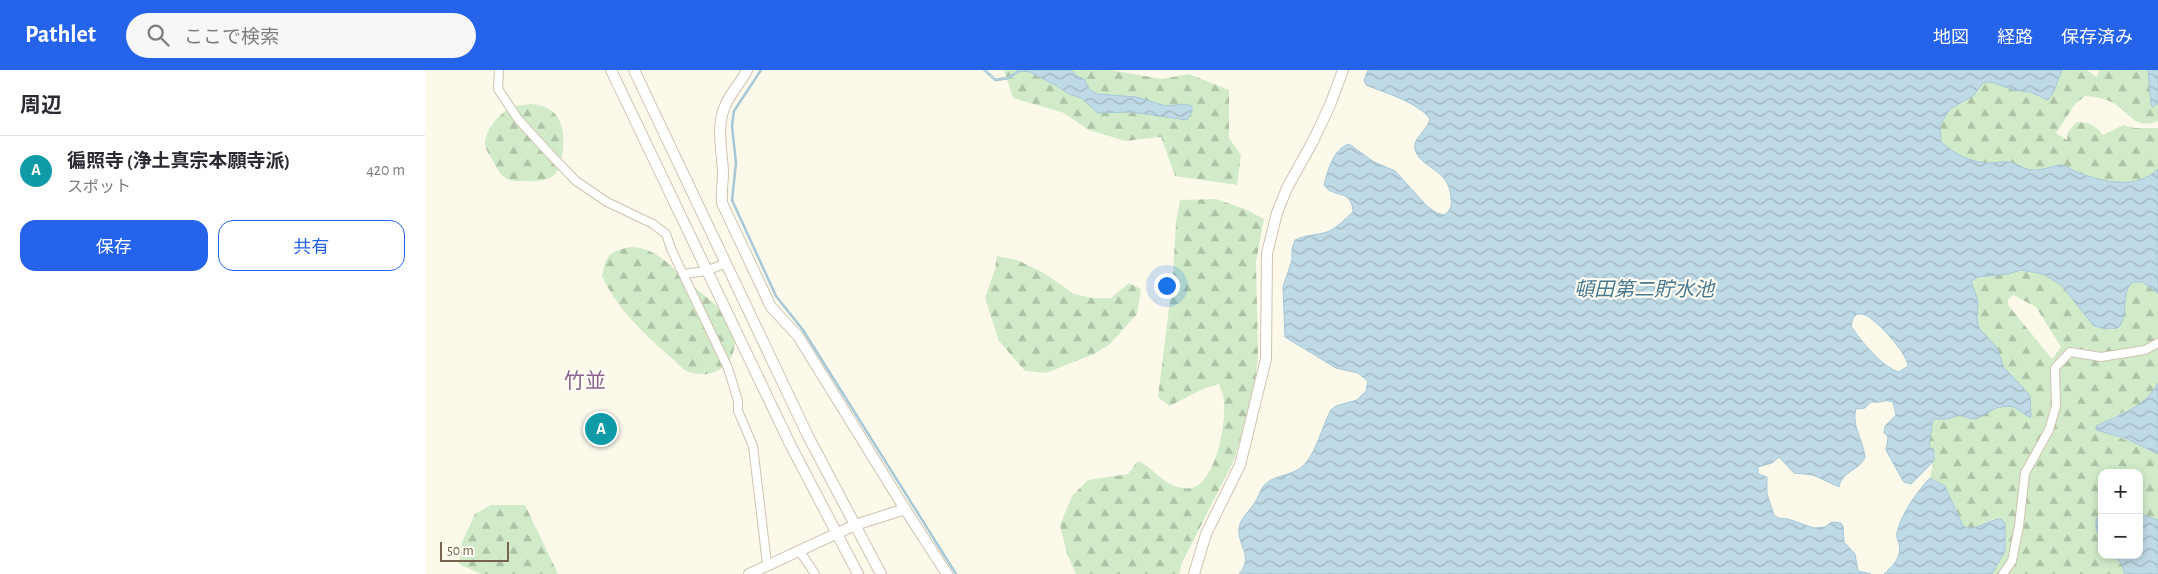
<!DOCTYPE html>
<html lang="ja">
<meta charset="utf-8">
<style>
:root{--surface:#fff;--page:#f7f7f7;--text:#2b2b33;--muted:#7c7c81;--line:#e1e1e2;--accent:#2563eb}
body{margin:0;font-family:"Alegreya Sans","Noto Sans JP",sans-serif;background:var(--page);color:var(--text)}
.controls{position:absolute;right:15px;bottom:15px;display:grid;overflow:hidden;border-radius:10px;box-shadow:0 2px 8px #0003}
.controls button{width:45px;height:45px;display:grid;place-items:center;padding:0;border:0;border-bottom:1px solid var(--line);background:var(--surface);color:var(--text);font:25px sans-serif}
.scale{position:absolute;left:15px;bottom:12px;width:69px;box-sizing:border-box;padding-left:5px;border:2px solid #78644e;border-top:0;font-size:14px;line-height:18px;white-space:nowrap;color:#78644e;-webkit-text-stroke:4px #fffcf2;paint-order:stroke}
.you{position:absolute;left:741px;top:215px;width:18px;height:18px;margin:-12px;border:4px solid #fff;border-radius:50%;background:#1a73e8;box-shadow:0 0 0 8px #1a73e833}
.badge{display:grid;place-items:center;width:32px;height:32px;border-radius:50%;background:var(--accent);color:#fff;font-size:16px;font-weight:700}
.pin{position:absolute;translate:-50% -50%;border:2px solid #fff;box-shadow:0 1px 5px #0006}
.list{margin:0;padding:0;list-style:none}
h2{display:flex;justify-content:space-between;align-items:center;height:65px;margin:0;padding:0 20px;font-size:21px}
h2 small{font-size:16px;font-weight:400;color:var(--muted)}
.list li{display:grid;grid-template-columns:32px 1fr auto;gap:15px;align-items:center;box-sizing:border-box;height:70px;padding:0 20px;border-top:1px solid var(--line)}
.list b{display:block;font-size:19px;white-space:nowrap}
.list p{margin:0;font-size:16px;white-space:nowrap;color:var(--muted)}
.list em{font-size:16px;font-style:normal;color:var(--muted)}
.actions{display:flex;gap:10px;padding:15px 20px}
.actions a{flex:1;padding:11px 0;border:1px solid var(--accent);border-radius:15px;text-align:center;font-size:18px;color:var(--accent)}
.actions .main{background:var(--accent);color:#fff}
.icon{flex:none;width:28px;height:28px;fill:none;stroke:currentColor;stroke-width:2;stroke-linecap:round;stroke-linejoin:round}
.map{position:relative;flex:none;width:1733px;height:504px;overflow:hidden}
header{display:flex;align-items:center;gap:30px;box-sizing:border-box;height:70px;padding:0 25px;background:var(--accent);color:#fff}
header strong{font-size:24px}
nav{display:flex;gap:28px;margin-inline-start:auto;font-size:18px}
.search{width:350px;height:45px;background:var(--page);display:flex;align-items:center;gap:12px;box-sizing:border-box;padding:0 18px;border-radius:28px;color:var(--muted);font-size:19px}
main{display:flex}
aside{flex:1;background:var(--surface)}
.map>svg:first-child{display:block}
.forest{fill:url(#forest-firs);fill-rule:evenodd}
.water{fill:url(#water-waves);stroke:#a5c8d8;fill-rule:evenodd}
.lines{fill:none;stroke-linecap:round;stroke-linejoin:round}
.stream{stroke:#a5c8d8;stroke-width:2.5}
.minor-casing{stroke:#cfc3b0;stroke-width:10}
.tertiary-casing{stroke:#cfc3b0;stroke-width:12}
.minor{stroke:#fff;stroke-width:8}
.tertiary{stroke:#fff;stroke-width:10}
.labels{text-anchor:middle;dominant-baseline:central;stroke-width:4.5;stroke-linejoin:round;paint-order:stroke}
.water-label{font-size:20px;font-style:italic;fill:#4a7a92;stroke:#fffcf2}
.quarter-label{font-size:21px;fill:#8c6693;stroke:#fffcf2}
</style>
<header>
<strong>Pathlet</strong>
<div class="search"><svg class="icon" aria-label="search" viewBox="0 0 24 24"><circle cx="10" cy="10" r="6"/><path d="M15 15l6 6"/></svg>ここで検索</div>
<nav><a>地図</a><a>経路</a><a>保存済み</a></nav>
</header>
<main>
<aside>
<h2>周辺<small></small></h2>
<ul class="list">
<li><span class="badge" style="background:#0f9aa8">A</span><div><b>徧照寺 (浄土真宗本願寺派)</b><p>スポット</p></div><em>420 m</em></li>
</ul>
<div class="actions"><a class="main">保存</a><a>共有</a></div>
</aside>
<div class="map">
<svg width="1733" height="504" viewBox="0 0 1733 504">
<defs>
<pattern id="forest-firs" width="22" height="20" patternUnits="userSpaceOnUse" patternTransform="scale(1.25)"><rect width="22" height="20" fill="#d1ebc9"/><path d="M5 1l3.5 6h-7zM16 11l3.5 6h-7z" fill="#aec2a5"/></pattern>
<pattern id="water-waves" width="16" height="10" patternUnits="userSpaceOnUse" patternTransform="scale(1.25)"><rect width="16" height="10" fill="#bfdae7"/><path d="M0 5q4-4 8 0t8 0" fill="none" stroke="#a0b4bd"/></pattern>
</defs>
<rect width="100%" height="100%" fill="#fcf9eb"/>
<g class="forest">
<polygon points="579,0 685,0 737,9 764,4 804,20 804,68 816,85 812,115 750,106 736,67 700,71 664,60 639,43 588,28"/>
<path d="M1637,0h25l10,7 2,-7h49l3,35 2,2 5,-4v18c-20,8 -25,-3 -39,-14 -10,-8 -21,-10 -34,-11l-10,8 -19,29 11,7 1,-8 8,-10c12,0 20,3 27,13l20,-10 12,3h23v41c-22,21 -53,13 -79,4 -6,-2 -11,-7 -17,-8 -9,-1 -17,5 -26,5 -10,1 -16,-5 -25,-8 -7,-1 -15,1 -23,1 -19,-1 -33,-9 -47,-21l-1,-17 10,-16 18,-9 15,-17 8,-1 23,8 16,2 12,6 9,-1z"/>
<path d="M105,34c31,1 37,26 32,52 -1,6 -3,14 -7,18 -7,7 -19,8 -29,7 -7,0 -16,1 -22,-4 -5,-4 -8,-10 -11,-16 -3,-5 -7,-11 -8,-17 0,-15 16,-33 30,-38 4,-1 10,-1 15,-2z"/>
<path d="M791,129l31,11 17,9 -8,43 2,93 -4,36 -20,69 -52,103 -3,11h-103l-9,-20 -7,-29 12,-29 16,-16 40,-6 10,-13c18,8 22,23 45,27 32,7 43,-64 41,-86 0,-6 -3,-12 -5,-18 -18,4 -32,14 -50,22l-11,-9 15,-121 3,-54 4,-22z"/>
<path d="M206,177c26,1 39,19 57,35 9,8 38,29 42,38 16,31 -7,63 -41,52 -6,-2 -11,-8 -15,-12 -27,-23 -57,-51 -72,-84 4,-21 7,-25 29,-29z"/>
<polygon points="572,186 592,190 619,203 649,224 667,228 686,228 704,213 716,219 712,244 685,274 669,284 621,303 600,301 574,271 560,228 570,199"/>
<path d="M1596,200l22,4 18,11 33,41 19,4 12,-35 8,-13h10l15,12v89l-3,8 -12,11 -47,24v4l43,14 19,10v66l-19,-6v-41h-37v39l-2,1 -4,17 6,12v13h11l8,8 4,11h-133l13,-23v-14l-12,-18c-11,5 -19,13 -30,7l-15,-35 -7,-8 -11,-5 5,-24 -6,-8 4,-27 26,-4 13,4 6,-1 18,-10 10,-2 8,1 15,10 -3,-27 -12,-9 -10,-13 -7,-20 -18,-20 -2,-7 1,-14 -7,-26 7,-4 30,-3zM1588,225l23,12 25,40 -9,12 -44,-54v-5z"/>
<polygon points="66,435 100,435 133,504 56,504 34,494 36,474 50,444"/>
</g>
<g class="water">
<polygon points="558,0 561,0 571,9 583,7 594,0 646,0 652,6 659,9 665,20 672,24 711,27 741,36 760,34 767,36 767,42 762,50 706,42 673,43 656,28 644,24 632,16 605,2 596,1 583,9 570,11"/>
<path d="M943,0h694l-8,21 -6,9 -18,-8 -16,-2 -23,-8 -8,1 -10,13 -23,13 -10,16 1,17c14,12 28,20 47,21 8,0 16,-2 23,-1 9,3 15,9 25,8 9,0 17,-5 26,-5 6,1 11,6 17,8 26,9 57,17 79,-4v125l-15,-12h-10c-14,13 -3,33 -15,46l-12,1 -12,-3 -33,-41 -18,-11 -22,-4 -13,4 -30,3 -7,4 7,20 -1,20 2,7 18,20 7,20 26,27 1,22h-2l-15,-10 -8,-1 -10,2 -18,10 -6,1 -13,-4 -11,4h-15l-4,27 5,4v11l-23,23 -7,-2 -2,-3 -16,-29 2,-13 -4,-4 1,-7 11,-11 -3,-13c-6,-2 -8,-1 -13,0 -10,1 -7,-3 -15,6l-9,1c-5,17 8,32 9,49 -7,13 -24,14 -26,29l-26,-12 -19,-2 -15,-16 -7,6 -14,4v7l9,3v17l7,21 4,3 10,1 26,9 11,-1 7,-5 9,1 2,3 1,16 11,12 3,17 13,3h-632c18,-20 -9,-34 3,-54 3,-6 8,-10 12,-16 6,-9 6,-18 17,-24 10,-5 23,-6 32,-14 14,-14 18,-38 28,-56l5,-4 21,-6 9,-9 2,-10 -10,-8 -22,-5 -51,-31 -2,-50 9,-27v-11l3,-9c13,-6 19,-4 32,-8 10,-4 18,-13 26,-20 -1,-24 -20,-13 -29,-27 4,-15 9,-36 25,-41l25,18 21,9 33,36 9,6 7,2c7,-5 8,-9 7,-17 -2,-31 -31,-29 -36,-49 -3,-10 12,-18 15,-30 -12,-17 -45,-26 -64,-34l-2,-5zM1432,244c3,0 5,0 8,1 11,4 43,39 43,51l-9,6c-17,-5 -38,-31 -48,-46l2,-8z"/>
<polygon points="1723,0 1733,0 1733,33 1728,37 1726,35"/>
<path d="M1733,313v71l-31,-15 -31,-9v-4c22,-11 51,-20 62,-43z"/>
<path d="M1505,408l15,8 18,40c13,7 24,-7 38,-7l4,4v28l-13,23h-108c9,-8 18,-17 15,-30 -1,-4 -3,-7 -2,-12 4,-17 20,-41 33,-54z"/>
<path d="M1677,442v30c-6,-11 -10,-21 0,-30z"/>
<polygon points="1714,444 1733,450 1733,504 1700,504 1696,493 1688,485 1714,485"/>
</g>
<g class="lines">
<polyline class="stream" points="336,0 309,41 307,56 311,93 307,130 351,226 378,260 531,504"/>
<g class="minor-casing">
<g id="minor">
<polyline points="74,0 73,19 93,49 125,84 151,111 182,132 228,154 241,164 247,181 303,298 313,331 313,341 328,376 342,494"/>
<polyline points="259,204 281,201 301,193"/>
<polyline points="374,480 390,504"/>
<polyline points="1578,504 1587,491 1594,456 1600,403 1624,360 1631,336 1630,298 1645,282 1676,287 1720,280 1733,273"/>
</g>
</g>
<g class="tertiary-casing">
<g id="tertiary">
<polyline points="186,0 365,374 433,504"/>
<polyline points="209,0 383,366 456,504"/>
<path d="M322,0c-6,13 -17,23 -22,36 -9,21 -3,44 -2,66 0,10 -2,20 -1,31l49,104 27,29 107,173 42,65"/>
<polyline points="324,504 430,455 480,439"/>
<polyline points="769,504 781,464 815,395 841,289 842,183 852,143 862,118 888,71 905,35 918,0"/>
</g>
</g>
<use href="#minor" class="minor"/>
<use href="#tertiary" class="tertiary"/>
</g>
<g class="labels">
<g class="water-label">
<text x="1219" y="220">頓田第二貯水池</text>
</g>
<g class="quarter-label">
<text x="160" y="311">竹並</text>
</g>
</g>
</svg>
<div class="controls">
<button>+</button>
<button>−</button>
</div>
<div class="scale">50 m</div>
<div class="you"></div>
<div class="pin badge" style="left:176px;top:359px;background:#0f9aa8">A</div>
</div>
</main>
